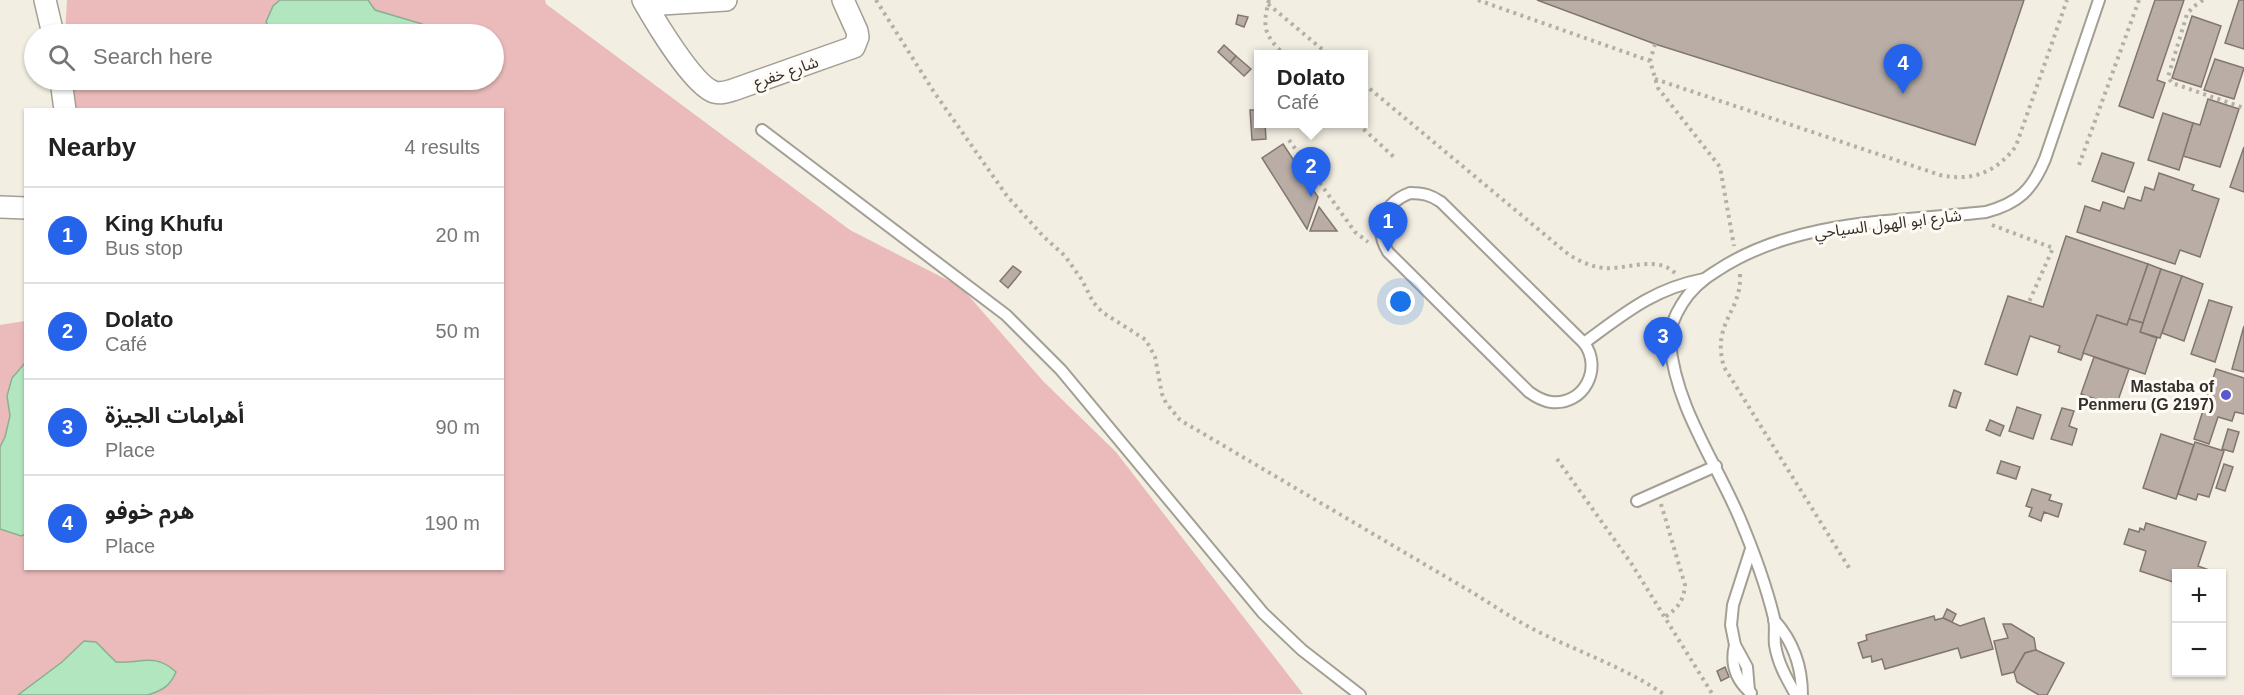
<!DOCTYPE html>
<meta charset="utf-8">
<style>
:root{--surface:#fff;--page:#f6f6f6;--text:#222;--muted:#767676;--line:#e0e0e0;--accent:#2563eb}
body{margin:0;font-family:Helvetica,"Noto Sans Arabic",sans-serif;background:var(--page);color:var(--text)}
.controls{position:absolute;right:18px;bottom:18px;display:grid;overflow:hidden;border-radius:0px;box-shadow:0 2px 4px #0004}
.controls button{width:54px;height:54px;display:grid;place-items:center;padding:0;border:0;border-bottom:2px solid var(--line);background:var(--surface);color:var(--text);font:30px sans-serif}
.you{position:absolute;left:1401px;top:302px;width:21px;height:21px;margin:-15px;border:4px solid #fff;border-radius:50%;background:#1a73e8;box-shadow:0 0 0 9px #1a73e833}
.badge{display:grid;place-items:center;width:39px;height:39px;border-radius:50%;background:var(--accent);color:#fff;font-size:20px;font-weight:700}
.pin{position:absolute;translate:-50% -50px;filter:drop-shadow(0 2px 3px #0008)}
.pin::after{content:'';position:absolute;top:32px;width:21px;height:18px;background:inherit;clip-path:polygon(0 0,100% 0,50% 100%)}
.popup{position:absolute;left:1254px;top:50px;width:114px;height:78px;box-sizing:border-box;display:grid;place-content:center;border-radius:0px;background:var(--surface);filter:drop-shadow(0 2px 4px #0005);font-size:20px;white-space:nowrap;color:var(--muted)}
.popup b{font-size:22px;color:var(--text)}
.popup::after{content:'';position:absolute;left:50%;top:100%;margin-left:-12px;border:12px solid transparent;border-top-color:var(--surface)}
.list{margin:0;padding:0;list-style:none}
h2{display:flex;justify-content:space-between;align-items:center;height:78px;margin:0;padding:0 24px;font-size:26px}
h2 small{font-size:20px;font-weight:400;color:var(--muted)}
.list li{display:grid;grid-template-columns:39px 1fr auto;gap:18px;align-items:center;box-sizing:border-box;height:96px;padding:0 24px;border-top:2px solid var(--line)}
.list b{display:block;font-size:22px;white-space:nowrap}
.list p{margin:0;font-size:20px;white-space:nowrap;color:var(--muted)}
.list em{font-size:20px;font-style:normal;color:var(--muted)}
.icon{flex:none;width:33px;height:33px;fill:none;stroke:currentColor;stroke-width:2;stroke-linecap:round;stroke-linejoin:round}
.map{position:relative;flex:none;width:2244px;height:695px;overflow:hidden}
.search{position:absolute;background:var(--surface);box-shadow:0 2px 4px #0004;left:24px;top:24px;width:480px;height:66px;display:flex;align-items:center;gap:15px;box-sizing:border-box;padding:0 21px;border-radius:33px;color:var(--muted);font-size:22px}
.panel{position:absolute;background:var(--surface);box-shadow:0 2px 4px #0004;left:24px;top:108px;width:480px;height:462px;border-radius:0px}
.map>svg:first-child{display:block}
.green{fill:#eabbba}
.water{fill:#b1e6bf;stroke:#8baf93;stroke-width:1.5}
.building{fill:#b9ada6;stroke:#817670;stroke-width:1.5}
.lines{fill:none;stroke-linecap:round;stroke-linejoin:round}
.service-casing{stroke:#a49f94;stroke-width:14}
.minor-casing{stroke:#a49f94;stroke-width:24}
.path{stroke:#b4b0a6;stroke-width:4;stroke-dasharray:3 4.5;stroke-linecap:butt}
.service{stroke:#fff;stroke-width:10}
.minor{stroke:#fff;stroke-width:21}
.poi-dot{fill:#5a57cf;stroke:#fffbf4;stroke-width:2}
.labels{text-anchor:middle;dominant-baseline:central;stroke-width:6;stroke-linejoin:round;paint-order:stroke}
.street-label{font-size:16px;fill:#32302b;stroke:#fffbf4}
.poi-label{font-size:16px;font-weight:bold;fill:#32302b;stroke:#fffbf4;text-anchor:end}
</style>
<div class="map">
<svg width="2244" height="695" viewBox="0 0 2244 695">
<rect width="100%" height="100%" fill="#f3eee2"/>
<polygon class="green" points="67,0 545,0 546,4 850,230 961,287 1043,381 1116,452 1303,694 0,695 0,325 25,321 26,568 502,568 502,110 72,109 64,80 494,80 494,34 65,34"/>
<g class="water">
<polygon points="280,0 368,0 375,10 422,24 432,34 353,34 335,27 312,34 273,34 266,22 273,6"/>
<polygon points="25,363 26,534 21,536 0,529 0,447 5,437 10,416 7,396 12,378"/>
<path d="M84,641l12,1 20,20c24,2 39,-10 60,10 -6,14 -13,18 -28,23h-130l44,-33z"/>
</g>
<g class="building">
<polygon points="1537,0 2024,0 1975,145 1655,44"/>
<polygon points="2155,0 2184,0 2157,80 2165,83 2153,118 2119,106"/>
<polygon points="2239,0 2244,0 2244,49 2225,43"/>
<polygon points="1238,15 1248,17 1244,27 1236,24"/>
<polygon points="2192,16 2221,26 2201,87 2172,78"/>
<polygon points="1224,45 1236,56 1230,63 1218,52"/>
<polygon points="1236,56 1251,69 1244,76 1230,63"/>
<polygon points="2215,59 2244,68 2234,99 2204,90"/>
<polygon points="2208,99 2239,109 2220,167 2183,156 2193,123 2200,125"/>
<polygon points="1250,110 1258,110 1258,124 1265,124 1266,139 1252,140"/>
<polygon points="2163,113 2193,123 2179,170 2148,160"/>
<polygon points="1283,144 1318,197 1307,229 1262,158"/>
<polygon points="2244,147 2244,192 2230,187"/>
<polygon points="2102,153 2134,163 2124,192 2092,181"/>
<polygon points="2159,173 2194,185 2192,190 2219,199 2200,257 2180,250 2175,264 2077,232 2085,206 2100,211 2103,202 2124,209 2128,197 2141,201 2145,187 2154,190"/>
<polygon points="1319,207 1337,231 1310,231"/>
<polygon points="2066,236 2148,264 2127,325 2097,315 2081,360 2058,352 2060,346 2030,336 2017,375 1985,364 2008,296 2043,307"/>
<polygon points="2148,264 2161,269 2143,323 2129,319"/>
<polygon points="1013,266 1021,272 1008,288 1000,281"/>
<polygon points="2161,269 2182,276 2160,338 2140,332"/>
<polygon points="2182,276 2203,284 2184,341 2162,333"/>
<polygon points="2209,300 2232,307 2215,362 2191,354"/>
<polygon points="2097,315 2127,325 2129,319 2143,323 2140,332 2157,338 2145,374 2083,353"/>
<polygon points="2244,326 2244,372 2232,369"/>
<polygon points="2094,357 2129,369 2116,406 2081,394"/>
<polygon points="2216,369 2244,378 2244,414 2235,412 2232,421 2218,417 2209,444 2194,439"/>
<polygon points="1954,390 1961,393 1956,408 1949,406"/>
<polygon points="2017,407 2041,415 2033,439 2009,431"/>
<polygon points="2062,408 2074,411 2069,426 2077,429 2072,445 2051,439"/>
<polygon points="1990,420 2004,426 2000,436 1986,430"/>
<polygon points="2228,429 2239,432 2233,452 2222,449"/>
<polygon points="2161,434 2194,445 2176,499 2143,488"/>
<polygon points="2195,442 2224,451 2209,497 2198,494 2196,500 2178,494"/>
<polygon points="2001,461 2020,467 2016,479 1997,473"/>
<polygon points="2224,464 2233,467 2225,491 2216,488"/>
<polygon points="2032,489 2051,495 2049,500 2062,504 2058,517 2044,512 2041,521 2029,516 2032,508 2026,506"/>
<polygon points="2146,523 2206,542 2198,566 2209,570 2208,574 2176,574 2176,583 2140,571 2146,551 2124,544 2129,529 2139,532 2140,528 2144,530"/>
<polygon points="1947,609 1956,614 1952,622 1943,618"/>
<polygon points="1934,616 1935,620 1943,618 1960,626 1984,618 1993,649 1961,658 1958,648 1885,669 1882,659 1872,662 1871,656 1863,658 1858,643 1867,640 1866,635"/>
<polygon points="2003,624 2011,624 2034,638 2036,650 2025,653 2014,672 2002,675 1994,641 2008,638"/>
<polygon points="2036,650 2064,663 2047,695 2039,695 2017,682 2014,672 2025,653"/>
<polygon points="1725,667 1729,677 1721,681 1717,671"/>
</g>
<g class="lines">
<g class="service-casing">
<g id="service">
<polyline points="762,130 1006,315 1061,370 1263,613 1302,650 1360,695"/>
<path d="M1410,193c13,0 21,2 31,9l143,141c19,25 0,63 -33,59 -8,-1 -15,-5 -22,-10l-141,-140c-15,-25 -4,-49 22,-59z"/>
<path d="M1584,343c41,-30 69,-54 120,-64"/>
<polyline points="1637,501 1716,466"/>
<path d="M1774,620c19,21 28,47 28,75"/>
<path d="M1735,645c-5,20 1,35 16,48"/>
<polyline points="1749,691 1747,667 1735,645 1731,625 1733,605 1751,549"/>
<path d="M1796,695c-9,-16 -18,-31 -21,-50 -1,-9 1,-18 -1,-27 -8,-33 -21,-68 -34,-99 -24,-57 -65,-113 -70,-177 -1,-13 5,-27 12,-38 9,-15 21,-25 36,-34 78,-51 178,-48 268,-58 33,-9 46,-22 59,-53l54,-159"/>
</g>
</g>
<g class="minor-casing">
<g id="minor">
<polyline points="45,0 53,34"/>
<path d="M643,0c12,21 50,85 71,92 7,2 12,0 19,-2l121,-43 4,-10 -1,-6 -14,-31"/>
<polyline points="646,5 726,0"/>
<polyline points="61,80 65,110"/>
<polyline points="0,207 26,208"/>
</g>
</g>
<g class="path">
<path d="M876,0l58,92 73,104 36,40 22,20 17,24 11,22 9,10 44,28 9,17 7,37 4,9 14,17 295,174c19,12 37,24 56,34 44,23 92,38 134,67"/>
<path d="M1269,0c-7,28 -5,35 16,55"/>
<polyline points="1478,0 1650,61"/>
<polyline points="2203,0 2193,7 2187,14 2168,77 2172,83 2244,108"/>
<polyline points="1268,4 1329,55"/>
<polyline points="1655,44 1650,61 1658,88 1720,167 1734,246"/>
<path d="M1655,79l285,96c32,7 57,-3 76,-29l51,-146"/>
<path d="M1364,84l204,170c11,7 22,12 35,14 23,2 54,-13 72,5"/>
<polyline points="1358,124 1395,158"/>
<polyline points="1289,140 1355,232 1368,242"/>
<polyline points="2079,165 2139,0"/>
<polyline points="1992,225 2053,248 2029,302"/>
<path d="M1740,274c2,39 -29,48 -16,93l127,204"/>
<polyline points="1557,459 1631,563 1713,695"/>
<path d="M1661,504l24,81c-1,15 -7,23 -20,32"/>
</g>
<use href="#service" class="service"/>
<use href="#minor" class="minor"/>
</g>
<circle class="poi-dot" cx="2226" cy="395" r="6"/>
<g class="labels">
<g class="street-label">
<text transform="translate(786 72) rotate(-19)">شارع خفرع</text>
<text transform="translate(1888 224) rotate(-7)">شارع ابو الهول السياحي</text>
</g>
<g class="poi-label">
<text x="2214" y="386">Mastaba of<tspan x="2214" dy="18">Penmeru (G 2197)</tspan></text>
</g>
</g>
</svg>
<div class="controls">
<button>+</button>
<button>−</button>
</div>
<div class="you"></div>
<div class="pin badge" style="left:1388px;top:252px">1</div>
<div class="pin badge" style="left:1311px;top:197px">2</div>
<div class="popup"><b>Dolato</b>Café</div>
<div class="pin badge" style="left:1663px;top:367px">3</div>
<div class="pin badge" style="left:1903px;top:94px">4</div>
<div class="search"><svg class="icon" aria-label="search" viewBox="0 0 24 24"><circle cx="10" cy="10" r="6"/><path d="M15 15l6 6"/></svg>Search here</div>
<section class="panel">
<h2>Nearby<small>4 results</small></h2>
<ul class="list">
<li><span class="badge">1</span><div><b>King Khufu</b><p>Bus stop</p></div><em>20 m</em></li>
<li><span class="badge">2</span><div><b>Dolato</b><p>Café</p></div><em>50 m</em></li>
<li><span class="badge">3</span><div><b>أهرامات الجيزة</b><p>Place</p></div><em>90 m</em></li>
<li><span class="badge">4</span><div><b>هرم خوفو</b><p>Place</p></div><em>190 m</em></li>
</ul>
</section>
</div>
